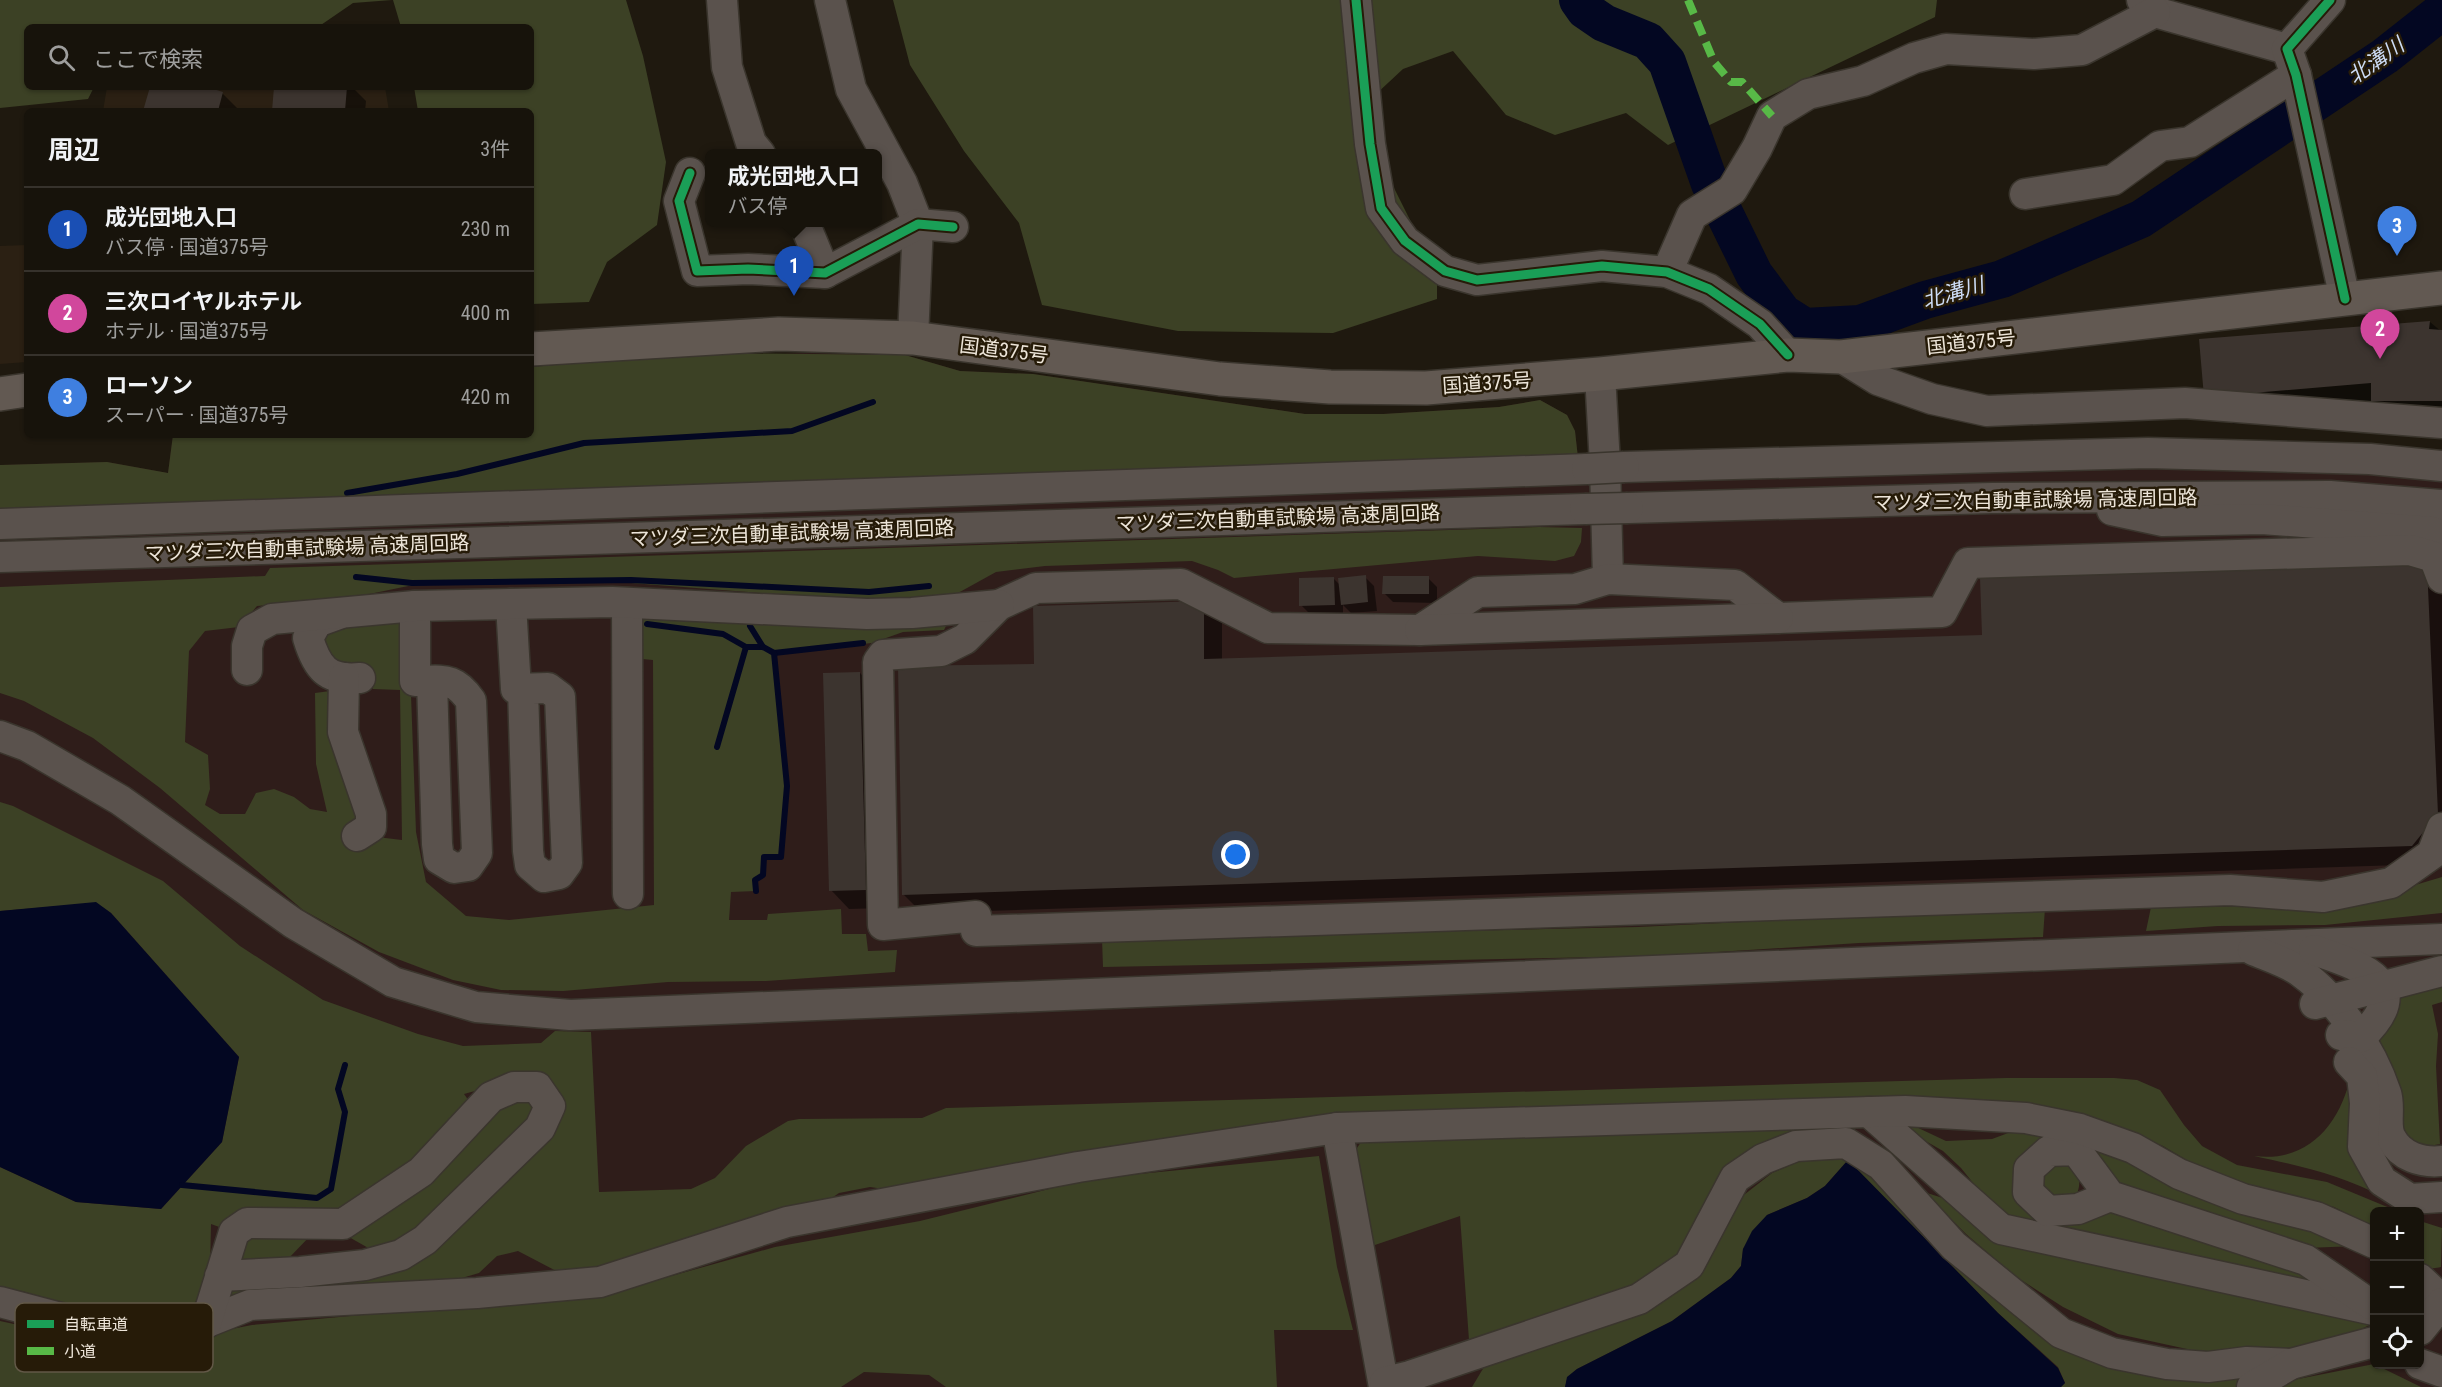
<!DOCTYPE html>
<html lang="ja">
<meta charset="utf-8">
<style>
:root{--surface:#17130b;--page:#242019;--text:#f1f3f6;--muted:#9e9e9d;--line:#36322c;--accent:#b45309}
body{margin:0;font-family:"Roboto Condensed","Noto Sans JP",sans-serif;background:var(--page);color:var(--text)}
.controls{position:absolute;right:18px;bottom:18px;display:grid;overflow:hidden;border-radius:9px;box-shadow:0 2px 4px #0004}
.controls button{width:54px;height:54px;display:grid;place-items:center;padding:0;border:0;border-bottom:2px solid var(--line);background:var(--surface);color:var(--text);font:30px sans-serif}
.you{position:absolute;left:1236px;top:855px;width:21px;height:21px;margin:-15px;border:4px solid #fff;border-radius:50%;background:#1a73e8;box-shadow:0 0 0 9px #1a73e833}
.badge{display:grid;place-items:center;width:39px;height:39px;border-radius:50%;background:var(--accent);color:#fff;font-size:20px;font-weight:700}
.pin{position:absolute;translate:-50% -50px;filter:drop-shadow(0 2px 3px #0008)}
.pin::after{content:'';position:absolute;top:32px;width:21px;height:18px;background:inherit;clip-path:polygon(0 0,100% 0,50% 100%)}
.popup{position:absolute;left:705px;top:149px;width:177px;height:78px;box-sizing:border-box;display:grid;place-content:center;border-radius:9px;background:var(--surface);filter:drop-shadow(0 2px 4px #0005);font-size:20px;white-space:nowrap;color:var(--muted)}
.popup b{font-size:22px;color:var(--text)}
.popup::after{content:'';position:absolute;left:50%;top:100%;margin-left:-12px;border:12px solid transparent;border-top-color:var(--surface)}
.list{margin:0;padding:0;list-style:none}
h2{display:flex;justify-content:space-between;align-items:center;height:78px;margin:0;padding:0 24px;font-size:26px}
h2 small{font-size:20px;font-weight:400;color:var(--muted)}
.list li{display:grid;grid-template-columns:39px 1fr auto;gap:18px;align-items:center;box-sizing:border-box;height:84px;padding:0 24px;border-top:2px solid var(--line)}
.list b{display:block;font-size:22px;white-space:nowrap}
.list p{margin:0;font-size:20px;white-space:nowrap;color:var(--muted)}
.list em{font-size:20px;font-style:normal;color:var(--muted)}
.icon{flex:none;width:33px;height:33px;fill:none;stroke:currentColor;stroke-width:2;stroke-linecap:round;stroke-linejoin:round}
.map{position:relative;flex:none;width:2442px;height:1387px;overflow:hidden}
.search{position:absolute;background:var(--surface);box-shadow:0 2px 4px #0004;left:24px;top:24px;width:510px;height:66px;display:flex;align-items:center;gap:15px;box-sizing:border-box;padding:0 21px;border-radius:9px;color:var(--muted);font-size:22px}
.panel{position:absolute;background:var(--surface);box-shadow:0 2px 4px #0004;left:24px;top:108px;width:510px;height:330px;border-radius:9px}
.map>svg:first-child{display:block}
.commercial{fill:#2b2013}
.industrial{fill:#2f1d1a;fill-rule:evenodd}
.green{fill:#3c4125}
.water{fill:#030722}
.shadow{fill:#0007}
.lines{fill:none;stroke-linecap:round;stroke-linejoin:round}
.stream{stroke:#030722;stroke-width:6}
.river{stroke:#030722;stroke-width:38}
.building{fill:#3c342f}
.minor-casing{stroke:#3a352d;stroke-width:33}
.highway-casing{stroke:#3a352d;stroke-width:36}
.minor{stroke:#5a524d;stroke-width:30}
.highway{stroke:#625952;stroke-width:33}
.minor-bridge-casing{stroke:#3a352d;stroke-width:33;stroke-linecap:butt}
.minor-bridge{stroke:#5a524d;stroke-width:30}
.quiet{stroke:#58b947;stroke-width:8;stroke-dasharray:15 8;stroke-linecap:butt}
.cycleway-casing{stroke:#261b08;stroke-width:13}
.cycleway{stroke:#1a9f57;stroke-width:9}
.labels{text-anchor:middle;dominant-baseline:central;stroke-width:5;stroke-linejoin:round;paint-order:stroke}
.street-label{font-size:20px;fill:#ede5d9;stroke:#261b08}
.water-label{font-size:21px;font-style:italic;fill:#cddcf6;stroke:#261b08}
.key{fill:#261b08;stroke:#625847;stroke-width:1.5}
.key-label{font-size:16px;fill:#ede5d9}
</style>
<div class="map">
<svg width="2442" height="1387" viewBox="0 0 2442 1387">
<rect width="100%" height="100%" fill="#1f190f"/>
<g class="commercial">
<polygon points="107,87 385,87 389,111 103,111"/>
<polygon points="27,245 27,362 0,364 0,246"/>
</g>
<path class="industrial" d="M803,353l102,2 55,16 73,3 272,40h78l116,-7 41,-7 27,15 8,16 3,26 864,-1v931h-2442v-922l107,-3 61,11 5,-38h358v-68zM2374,1212h46v152h-46z"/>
<g class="green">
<polygon points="0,0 392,0 353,3 318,27 27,27 27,87 94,87 88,99 0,108"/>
<polygon points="393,0 626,0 643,56 666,162 657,225 607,262 589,302 531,304 531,111 418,111 414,87 531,87 531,27 401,27"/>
<polygon points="893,0 1937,0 1935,17 1668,145 1626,113 1555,135 1506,115 1453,51 1403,69 1360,109 1390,180 1437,274 1437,299 1333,333 1178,331 1042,305 1019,223 964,151 910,65"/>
<polygon points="698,353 905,355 960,371 1033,374 1305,414 1383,414 1499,407 1540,400 1567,415 1575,431 1578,458 0,514 0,465 107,462 168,473 173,435 531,435 531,367"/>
<polygon points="1539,527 1582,528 1581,542 1574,556 1555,561 1478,556 1234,578 1218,570 1192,561 1045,566 996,572 958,593 880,602 592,580 418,584 350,598 257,606 239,627 205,631 189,651 185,742 208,755 210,789 205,805 220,814 245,814 256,793 274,789 294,797 310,809 327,812 316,764 315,693 330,691 377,837 402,840 400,690 373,689 370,669 330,662 318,634 408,612 416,832 426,882 466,916 509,920 654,905 653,660 642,659 638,618 694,622 948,622 944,630 903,632 872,643 774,653 787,786 781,857 764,857 763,875 755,880 756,891 731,892 729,920 767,920 768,914 841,909 842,934 866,934 868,951 897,950 895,972 766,981 668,982 563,991 501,990 453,980 379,952 303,910 160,788 93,738 24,701 0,693 0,587 265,576 270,568"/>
<polygon points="0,802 13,806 163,881 240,946 323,1000 418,1034 463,1046 541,1043 555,1031 591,1032 599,1192 691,1189 715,1178 746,1146 788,1121 799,1119 922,1118 946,1108 2006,1078 2114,1078 2137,1080 2160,1090 2184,1125 2202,1146 2237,1165 2327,1182 2397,1211 2374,1212 2374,1227 2334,1207 2235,1181 2200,1168 2163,1146 2090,1116 2032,1107 1522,1106 1279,1124 905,1192 870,1187 839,1193 816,1209 652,1260 562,1274 518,1251 497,1256 479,1273 445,1283 221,1298 223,1288 447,1232 550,1091 482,1089 464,1094 469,1101 451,1133 350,1206 324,1216 222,1228 211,1224 210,1272 192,1309 125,1321 22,1291 0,1290 0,1167 76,1202 161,1209 222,1142 239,1057 111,913 96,903 0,911"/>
<polygon points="2442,877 2442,913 2325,925 2218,926 2146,931 2151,907 2267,906 2331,910"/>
<polygon points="2045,908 2043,937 1859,943 1654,956 1103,967 1102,939 1638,927"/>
<polygon points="2442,983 2442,1002 2432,1005 2438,1034 2436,1066 2440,1144 2420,1148 2402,1138 2369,1039 2393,998"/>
<path d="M2351,1074l36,125c-46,-24 -82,-32 -133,-43 55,7 87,-33 97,-82z"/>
<polygon points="530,1093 539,1118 477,1185 379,1254 340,1232 477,1120"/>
<polygon points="1912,1125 1946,1141 1992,1139 2019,1129 2040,1128 2374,1248 2374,1294 2371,1290 2374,1276 2373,1261 2367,1252 2357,1246 2306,1248 2130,1194 2055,1141 2024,1206 2119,1210 2295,1265 2314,1288 2013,1221 1982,1194 1961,1168 1943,1151 1908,1131 1905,1126"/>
<polygon points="1860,1127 1809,1133 1754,1154 1680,1257 1652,1280 1460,1353 1469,1340 1460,1216 1372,1246 1353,1154 1361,1142"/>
<polygon points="1837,1152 1864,1164 2056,1338 2259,1375 2240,1387 2061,1387 2065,1383 2058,1367 1998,1313 1848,1160 1825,1186 1807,1198 1767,1215 1743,1249 1741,1266 1731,1278 1672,1321 1577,1369 1568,1377 1565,1387 1472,1387 1484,1367 1633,1314 1740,1198 1772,1173 1808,1158"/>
<polygon points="1319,1156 1337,1267 1353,1330 1274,1330 1277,1387 946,1387 929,1375 864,1372 841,1387 0,1387 0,1321 129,1349 252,1325 614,1292 775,1247 920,1221 1089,1179"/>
<path d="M2067,1164c13,7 15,19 9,32l-31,1 -5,-19 8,-12z"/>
<polygon points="1924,1192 1949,1200 2374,1323 2333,1342 2272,1353 2196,1351 2118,1334 2063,1307 2015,1276 1966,1234"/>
<path d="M2420,1221l22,7 -1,39c-29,8 -21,-28 -21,-46z"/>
<polygon points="242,1232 313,1233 287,1260 242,1265 236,1242"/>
<polygon points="2374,1364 2421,1387 2279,1387 2288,1381"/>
</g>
<g class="water">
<polygon points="96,902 111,913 239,1057 222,1142 161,1209 76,1202 0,1167 0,911"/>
<polygon points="1848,1160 1998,1313 2058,1368 2065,1383 2061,1387 1565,1387 1567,1377 1577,1369 1672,1321 1731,1278 1741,1266 1743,1249 1752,1231 1767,1215 1807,1198 1825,1186"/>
</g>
<g class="shadow">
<polygon points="151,87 201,87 222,93 240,111 145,111"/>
<polygon points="276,87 352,87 366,101 365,111 273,111"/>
<polygon points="2430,322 2442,332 2442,428 2384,411 2233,424 2206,396 2201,340"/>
<polygon points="1365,577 1374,586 1377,611 1351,613 1343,605 1343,613 1310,614 1301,605 1333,578 1341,586"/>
<polygon points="1428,578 1437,587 1437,603 1393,602 1384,593"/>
<polygon points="1982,579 2442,581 2442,851 2431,864 922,913 903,894 1036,666 1203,603 1222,621 1222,660 1983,636"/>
<polygon points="860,673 878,692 884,908 849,909 831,890"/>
</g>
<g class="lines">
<g class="stream">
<polyline points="347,493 457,474 584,443 792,431 873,402"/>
<polyline points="356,577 412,583 631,580 869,592 929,586"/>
<polyline points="647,624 723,634 746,647"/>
<polyline points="774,653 863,643"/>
<polyline points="717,747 746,647 763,647 750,626"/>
<polyline points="756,891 755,880 763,875 764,857 781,857 787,786 774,653 763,647"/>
<polyline points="182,1185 317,1198 331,1189 345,1112 338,1089 345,1065"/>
</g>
<polyline class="river" points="1578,0 1585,10 1604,23 1648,41 1667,62 1710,184 1754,274 1783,313 1805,327 1860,324 1925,300 2002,279 2141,219 2385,56 2442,11"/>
</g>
<g class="building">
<polygon points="150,87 207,87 223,92 218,111 143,111"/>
<polygon points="274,87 347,87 345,111 272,111"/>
<polygon points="2430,321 2429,329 2442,330 2442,401 2371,401 2371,383 2204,397 2199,339"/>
<polygon points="2427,565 2438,814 2412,846 902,895 898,666 1034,664 1033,606 1204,601 1204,659 1982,635 1980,578"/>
<polygon points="1366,575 1368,602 1341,605 1338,578"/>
<polygon points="1383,576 1429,576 1429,594 1382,594"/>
<polygon points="1334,577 1335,605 1299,606 1299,578"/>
<polygon points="860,672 866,890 829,891 823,673"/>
</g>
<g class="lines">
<g class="minor-casing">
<g id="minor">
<polyline points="722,0 727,67 751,143 760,154"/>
<polyline points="830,0 851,89 902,183 918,224 913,338"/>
<polyline points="1356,0 1370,144 1381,208 1405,241 1445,271 1477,280 1602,266 1667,272 1709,289 1760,324 1788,355"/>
<polyline points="2142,0 2155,12 2287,49"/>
<polyline points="2330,0 2287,49 2296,75 2345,299"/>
<polyline points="690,173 679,201 697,271 748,269 825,273 918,224 953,227"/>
<polyline points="2025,194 2113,180 2160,146 2190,142 2296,75"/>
<polyline points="804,222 825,273"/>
<polyline points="1667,272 1692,215 1732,190 1757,148 1772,116 1808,94 1863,81 1914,58 1946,49 2034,54 2082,50 2155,12"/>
<polyline points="1841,357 1878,380 1932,399 1987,411 2185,403 2442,423"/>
<polyline points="1600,374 1605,465 1608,579"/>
<polyline points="1624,467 2148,453 2370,459 2442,466"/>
<polyline points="1628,508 1992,498 2330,496 2442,505"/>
<polyline points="2112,510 2163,521 2262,519 2433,532 2442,537"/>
<polyline points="0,524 1587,469"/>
<polyline points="0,557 1585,509"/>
<polyline points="2442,578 2434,557 2410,550 1968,563 1942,612 1778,618 1735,585 1608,579 1575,589 1478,592 1420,630 1268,628 1181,584 1036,588 999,605 965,639 941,651 883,655 878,662 883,925 976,916 976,931 2230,890 2323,897 2391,883 2432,854 2442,828"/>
<polyline points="627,603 628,894"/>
<polyline points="511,604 516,689 548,688 560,697 567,863 559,874 544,877 530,865 528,851 523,689"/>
<path d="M415,606v75c28,0 39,-5 56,20l6,152 -9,13 -14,2 -15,-9 -2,-15 -5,-163"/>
<path d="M339,614l-22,8 -9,16c9,30 19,43 52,40"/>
<polyline points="1420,630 1778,618"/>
<polyline points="247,670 247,646 252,630 272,619 415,606 612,602 867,614 912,613 999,605"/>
<polyline points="344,678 343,732 371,814 371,827 357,836"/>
<polyline points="0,736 27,746 120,800 293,923 393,982 476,1007 570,1015 2442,939"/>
<path d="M2253,950c14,6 33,12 46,21 39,28 72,77 87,122 5,14 -2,33 5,45 10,19 31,25 51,23"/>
<path d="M2314,950c46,16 104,33 47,87l-20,-2"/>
<polyline points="2315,1004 2442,971"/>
<polyline points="2349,1062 2362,1076 2365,1103 2363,1147 2382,1181 2410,1199 2442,1197"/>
<polyline points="1869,1112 2001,1229 2374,1310"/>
<polyline points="1337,1128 1384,1387"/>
<polyline points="2110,1196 2078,1209 2048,1211 2028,1192 2029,1169 2049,1151 2076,1150 2110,1196 2306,1260 2370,1304"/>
<polyline points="2420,1279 2442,1300"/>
<polyline points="0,1302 125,1335 180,1333 250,1305 477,1293 600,1282 787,1222 1078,1167 1337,1128 1905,1111 2026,1118 2080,1129 2133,1148 2179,1174 2243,1199 2316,1217 2374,1243"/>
<polyline points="206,1323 234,1232 247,1223 343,1224 421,1172 491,1097 514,1087 537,1087 550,1106 540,1128 425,1240 401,1255 365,1265 300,1272 220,1276"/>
<polyline points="2420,1330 2442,1303"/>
<polyline points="2420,1364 2442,1372"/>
<polyline points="1385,1382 1410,1376 1639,1299 1689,1265 1735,1178 1763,1159 1796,1146 1846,1143 1881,1165 1954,1246 2061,1333 2112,1353 2167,1364 2208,1367 2247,1362 2291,1364"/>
<polyline points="2252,1387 2291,1364 2374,1342"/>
</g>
</g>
<g class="highway-casing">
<g id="highway">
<polyline points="531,349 779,334 913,338 1220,379 1330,387 1426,388 1600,374 1788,355 1841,357 2442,288"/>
<polyline points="0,394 27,390"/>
</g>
</g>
<use href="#minor" class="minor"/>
<use href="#highway" class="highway"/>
<g class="minor-bridge-casing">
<g id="minor-bridge">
<polyline points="1587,469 1624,467"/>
<polyline points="1585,509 1628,508"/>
</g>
</g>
<use href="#minor-bridge" class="minor-bridge"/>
<polyline class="quiet" points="1688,0 1714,62 1731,82 1742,82 1772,116"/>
<g class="cycleway-casing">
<g id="cycleway">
<polyline points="1356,0 1370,144 1381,208 1405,241 1445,271 1477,280 1602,266 1667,272 1709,289 1760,324 1788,355"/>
<polyline points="2330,0 2287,49 2296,75 2345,299"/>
<polyline points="690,173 679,201 697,271 748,269 825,273 918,224 953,227"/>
</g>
</g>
<use href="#cycleway" class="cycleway"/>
</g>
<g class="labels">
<g class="street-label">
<text transform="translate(1971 342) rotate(-6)">国道375号</text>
<text transform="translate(1004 350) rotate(7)">国道375号</text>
<text transform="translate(1487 383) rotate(-4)">国道375号</text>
<text transform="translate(2035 500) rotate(-1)">マツダ三次自動車試験場 高速周回路</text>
<text transform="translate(1278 518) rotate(-2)">マツダ三次自動車試験場 高速周回路</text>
<text transform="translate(792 533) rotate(-2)">マツダ三次自動車試験場 高速周回路</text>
<text transform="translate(307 548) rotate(-2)">マツダ三次自動車試験場 高速周回路</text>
</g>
<g class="water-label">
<text transform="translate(2376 61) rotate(-35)">北溝川</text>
<text transform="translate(1953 293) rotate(-16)">北溝川</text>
</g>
</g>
<rect x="15" y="1303" width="198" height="69" rx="9" class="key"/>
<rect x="27" y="1320" width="27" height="8" fill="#1a9f57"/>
<rect x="27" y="1347" width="27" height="8" fill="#58b947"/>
<g class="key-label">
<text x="64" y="1330">自転車道</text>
<text x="64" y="1357">小道</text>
</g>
</svg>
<div class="controls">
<button>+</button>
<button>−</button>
<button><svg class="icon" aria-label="locate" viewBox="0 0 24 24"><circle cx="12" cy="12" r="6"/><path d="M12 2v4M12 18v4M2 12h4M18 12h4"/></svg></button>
</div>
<div class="you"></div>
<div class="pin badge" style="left:794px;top:296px;background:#1a4fb4">1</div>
<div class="popup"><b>成光団地入口</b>バス停</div>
<div class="pin badge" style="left:2380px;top:359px;background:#d1479c">2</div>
<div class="pin badge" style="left:2397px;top:256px;background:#3f7fe0">3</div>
<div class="search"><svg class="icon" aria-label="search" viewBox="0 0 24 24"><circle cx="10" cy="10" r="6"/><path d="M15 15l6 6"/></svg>ここで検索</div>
<section class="panel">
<h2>周辺<small>3件</small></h2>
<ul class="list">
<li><span class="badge" style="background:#1a4fb4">1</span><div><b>成光団地入口</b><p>バス停 · 国道375号</p></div><em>230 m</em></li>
<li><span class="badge" style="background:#d1479c">2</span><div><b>三次ロイヤルホテル</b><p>ホテル · 国道375号</p></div><em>400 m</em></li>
<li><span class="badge" style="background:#3f7fe0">3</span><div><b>ローソン</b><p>スーパー · 国道375号</p></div><em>420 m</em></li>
</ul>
</section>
</div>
